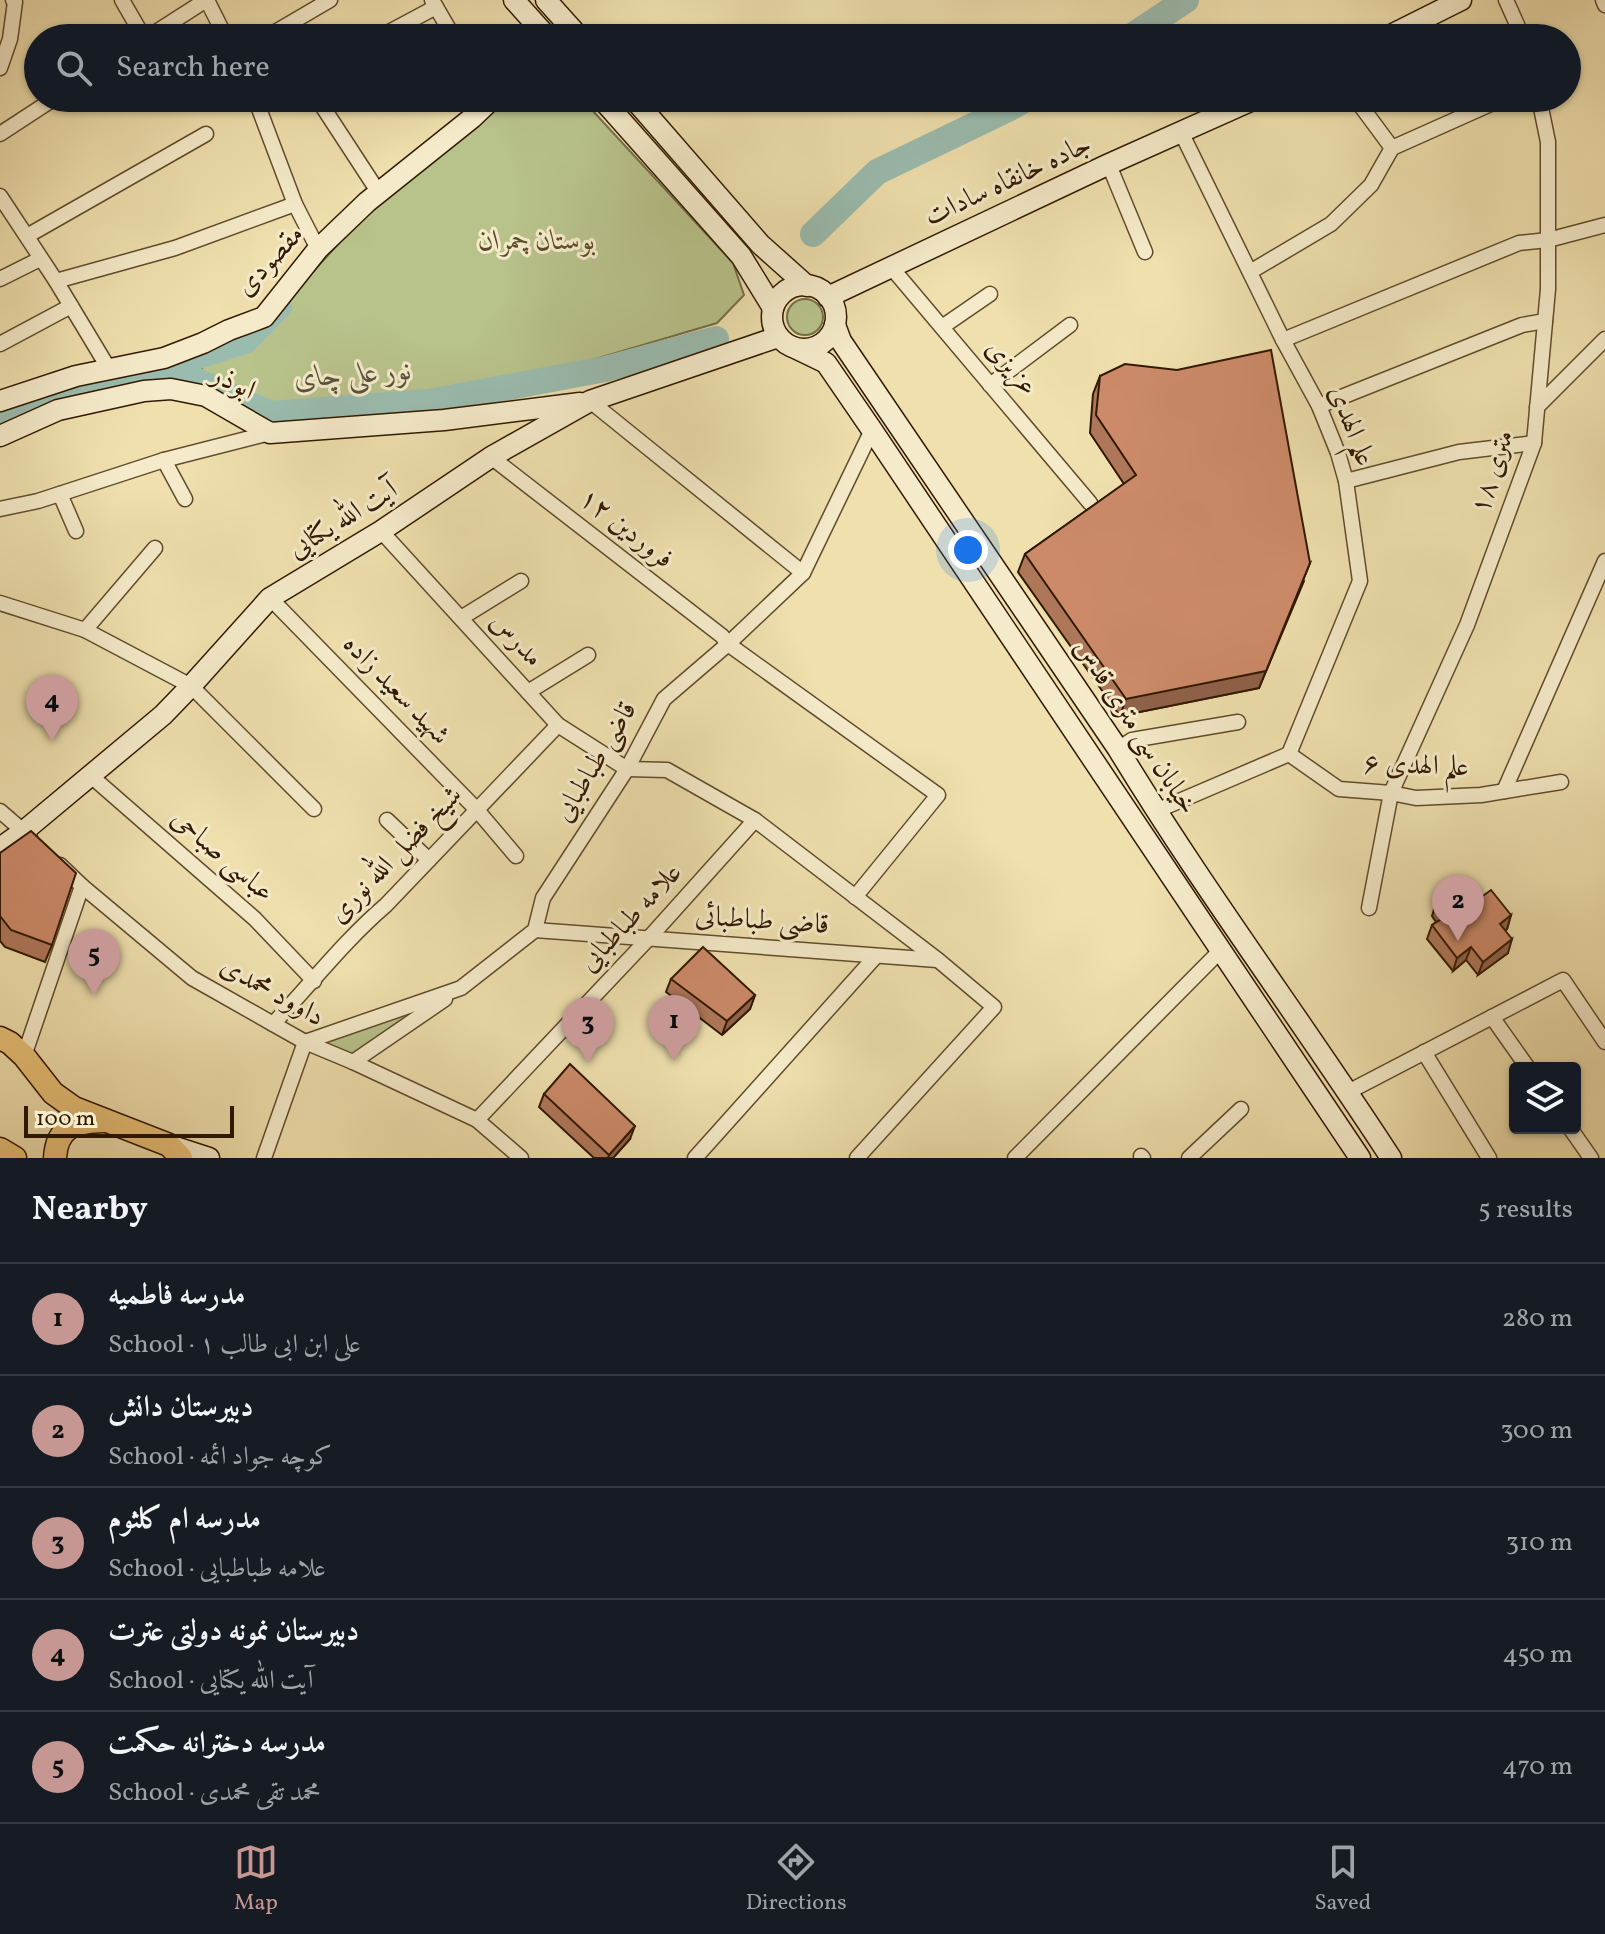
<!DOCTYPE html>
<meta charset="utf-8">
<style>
:root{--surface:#171b24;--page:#20242c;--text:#f1f3f6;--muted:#9ea1a6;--line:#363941;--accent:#c59692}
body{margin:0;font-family:Vollkorn,Amiri,serif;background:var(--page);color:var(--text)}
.controls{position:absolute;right:24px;bottom:24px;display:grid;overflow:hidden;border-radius:8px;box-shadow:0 2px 6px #0004}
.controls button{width:72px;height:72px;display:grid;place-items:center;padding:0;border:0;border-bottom:2px solid var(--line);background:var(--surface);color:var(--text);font:40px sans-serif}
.scale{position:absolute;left:24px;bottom:20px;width:210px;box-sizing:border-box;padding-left:8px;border:4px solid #321901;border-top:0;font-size:22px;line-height:28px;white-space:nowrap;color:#321901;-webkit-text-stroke:6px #f5ebca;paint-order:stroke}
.you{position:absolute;left:968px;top:550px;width:28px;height:28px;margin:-20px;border:6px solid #fff;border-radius:50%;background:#1a73e8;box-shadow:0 0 0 12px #1a73e833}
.badge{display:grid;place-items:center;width:52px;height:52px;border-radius:50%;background:var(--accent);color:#111;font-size:26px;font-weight:700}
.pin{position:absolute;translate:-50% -66px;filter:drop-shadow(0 2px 4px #0008)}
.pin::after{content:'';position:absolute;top:42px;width:28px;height:24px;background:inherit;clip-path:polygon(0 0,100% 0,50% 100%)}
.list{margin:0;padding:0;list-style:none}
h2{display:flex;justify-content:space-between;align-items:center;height:104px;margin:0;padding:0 32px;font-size:34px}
h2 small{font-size:26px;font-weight:400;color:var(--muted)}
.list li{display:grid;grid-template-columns:52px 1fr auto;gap:24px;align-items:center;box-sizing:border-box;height:112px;padding:0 32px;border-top:2px solid var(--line)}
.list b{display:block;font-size:30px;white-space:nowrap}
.list p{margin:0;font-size:26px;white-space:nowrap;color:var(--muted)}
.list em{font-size:26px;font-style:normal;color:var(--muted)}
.icon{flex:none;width:44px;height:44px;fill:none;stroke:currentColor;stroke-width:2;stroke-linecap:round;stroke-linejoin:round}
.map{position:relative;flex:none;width:1605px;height:1158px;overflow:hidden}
.search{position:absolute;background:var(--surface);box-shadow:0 2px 6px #0004;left:24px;right:24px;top:24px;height:88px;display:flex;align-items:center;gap:20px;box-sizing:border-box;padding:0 28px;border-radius:44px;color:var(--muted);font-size:30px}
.sheet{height:664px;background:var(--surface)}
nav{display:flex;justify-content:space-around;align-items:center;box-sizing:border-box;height:112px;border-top:2px solid var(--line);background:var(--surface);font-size:22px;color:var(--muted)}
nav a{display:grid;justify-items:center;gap:4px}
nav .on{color:var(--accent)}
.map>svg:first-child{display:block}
.green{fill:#b8c28b;stroke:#756e46;stroke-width:2}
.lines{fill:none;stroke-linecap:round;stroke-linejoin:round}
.river{stroke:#9abcaf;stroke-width:26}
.street-casing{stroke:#614b2c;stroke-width:17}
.secondary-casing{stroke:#321901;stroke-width:23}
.primary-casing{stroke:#321901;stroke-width:25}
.street{stroke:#f5ebca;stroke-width:14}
.secondary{stroke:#f5ebca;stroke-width:20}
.primary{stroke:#e8c077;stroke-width:22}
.wall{fill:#af775a;stroke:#321901;stroke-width:2}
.shaded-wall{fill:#8f614a;stroke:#321901;stroke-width:2}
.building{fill:#cc8a69;stroke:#321901;stroke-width:2}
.labels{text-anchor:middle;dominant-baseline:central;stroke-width:6;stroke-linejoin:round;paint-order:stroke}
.street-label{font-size:28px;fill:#321901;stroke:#f5ebca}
.park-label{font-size:28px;font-style:italic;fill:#5a4c2a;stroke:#f5ebca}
.water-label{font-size:30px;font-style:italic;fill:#56523e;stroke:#f5ebca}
</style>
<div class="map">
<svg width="1605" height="1158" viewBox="0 0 1605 1158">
<rect width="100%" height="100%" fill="#efe0ae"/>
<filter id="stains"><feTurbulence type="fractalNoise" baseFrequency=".0025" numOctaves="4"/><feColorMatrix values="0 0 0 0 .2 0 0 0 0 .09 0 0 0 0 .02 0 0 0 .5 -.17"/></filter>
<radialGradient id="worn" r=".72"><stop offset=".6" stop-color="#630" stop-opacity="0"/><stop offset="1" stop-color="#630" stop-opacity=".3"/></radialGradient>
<g class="green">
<polygon points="504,98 581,98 733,263 744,295 717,323 521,381 281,408 201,373 205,356 238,329 279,309 383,195 461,136"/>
<circle cx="805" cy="317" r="18"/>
<polygon points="436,1001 353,1057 319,1042"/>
</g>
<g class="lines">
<g class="river">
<polyline points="1129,38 1186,0"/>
<polyline points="813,234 877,172 1010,108 1028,98"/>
<polyline points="171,365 245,341 279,307"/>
<polyline points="0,413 147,374 190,378 271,414 429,402 605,369 716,339"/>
</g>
<g class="street-casing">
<g id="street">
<polyline points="122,0 144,38"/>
<polyline points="207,0 226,38"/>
<polyline points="432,0 454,38"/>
<polyline points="1506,0 1523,38"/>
<polyline points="1603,0 1605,5"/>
<polyline points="147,38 206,0"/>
<polyline points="265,38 330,0"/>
<polyline points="378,38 436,7"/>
<polyline points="0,68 10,39 15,2 13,0"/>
<polyline points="255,98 295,204 318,249"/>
<polyline points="317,98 379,193"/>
<polyline points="1355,98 1392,148"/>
<polyline points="1181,132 1283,340 1319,406 1338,453 1346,481 1360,581 1289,754"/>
<polyline points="0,134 55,98"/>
<polyline points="1109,165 1145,252"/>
<polyline points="0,196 56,281 109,369"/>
<polyline points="27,236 206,134"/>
<polyline points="891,267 1090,503"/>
<polyline points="1250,272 1331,224 1371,185 1392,148 1504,98"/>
<polyline points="0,279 40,259"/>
<polyline points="56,281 175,248 295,204"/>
<polyline points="942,327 990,294"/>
<polyline points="1283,340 1519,243 1548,240 1605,225"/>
<polyline points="0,344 71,306"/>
<polyline points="990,385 1070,325"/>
<polyline points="590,401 803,573"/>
<polyline points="1319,406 1522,325 1545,321"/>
<polyline points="1537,407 1605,339"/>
<polyline points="491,457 722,636 728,644 938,795 855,897"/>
<polyline points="164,460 185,499"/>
<polyline points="1346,481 1459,452 1534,443"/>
<polyline points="60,494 76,531"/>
<polyline points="0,509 38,501 164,460 270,433"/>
<polyline points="381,531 558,725 627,769"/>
<polyline points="270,598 477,810 516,856"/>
<polyline points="0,603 85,630 191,686 314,809"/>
<polyline points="461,618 521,581"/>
<polyline points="85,630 155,548"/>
<polyline points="528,692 588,655"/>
<polyline points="1118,749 1132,740 1238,722"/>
<polyline points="1289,754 1339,789 1391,793 1416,798 1481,795 1561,782"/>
<polyline points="627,769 667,770 755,820 938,960 994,1007 857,1158"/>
<polyline points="91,776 255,919 314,981"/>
<polyline points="1504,791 1605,561"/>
<polyline points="0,811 30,837"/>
<polyline points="1156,811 1289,754"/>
<polyline points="387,820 429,860"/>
<polyline points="60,865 82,886 192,978 305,1042 353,1062 477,1120 521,1158"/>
<polyline points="1369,908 1391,793 1467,625 1534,443 1548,289 1548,142 1539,98"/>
<polyline points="535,930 937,960"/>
<polyline points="1492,1017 1528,1068"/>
<path d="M273,1024c38,-40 72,-84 113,-119l172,-180"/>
<polyline points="305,1042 461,988 535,930 543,898 627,769 664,699 728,644 803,573 872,430"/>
<polyline points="1424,1052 1489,1158"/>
<polyline points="24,1056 82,886"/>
<polyline points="353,1062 445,999"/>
<polyline points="1348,1092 1563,980 1605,1042"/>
<polyline points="477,1120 649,938 755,820"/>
<polyline points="1570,1128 1591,1158"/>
<polyline points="1141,1156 1143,1158"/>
<polyline points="264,1158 305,1042"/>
<polyline points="695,1158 876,956"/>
<polyline points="1015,1158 1221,950"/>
<polyline points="1189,1158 1241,1109"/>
</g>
</g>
<g class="secondary-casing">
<g id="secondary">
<polyline points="514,0 548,38"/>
<polyline points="546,0 580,38"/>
<polyline points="1385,38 1461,0"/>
<polyline points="601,98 741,256 773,308"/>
<polyline points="633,98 760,244 807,286"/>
<circle cx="804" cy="317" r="32"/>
<polyline points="828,297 1107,165 1257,98"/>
<path d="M835,325l6,16 277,408c85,140 184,272 273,409"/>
<polyline points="795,348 826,363 872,430 1360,1158"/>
<polyline points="0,401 76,376 164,358 203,343 229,330 264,317 318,249 367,202 472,118 493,98"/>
<polyline points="0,436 58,410 144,391 171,389 206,396 270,433 444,420 580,403"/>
<polyline points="0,848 24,831 163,715 191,686 270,598 381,531 491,457 590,401 778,337"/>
<polyline points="169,1145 209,1158"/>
</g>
</g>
<g class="primary-casing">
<g id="primary">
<polyline points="0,1038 10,1043 24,1056 53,1093 74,1108 169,1145 181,1158"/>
<polyline points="0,1149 15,1158"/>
<path d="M55,1158c2,-32 20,-36 48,-37"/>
</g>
</g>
<use href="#street" class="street"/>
<use href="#secondary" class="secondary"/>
<use href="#primary" class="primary"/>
</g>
<g class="wall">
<polygon points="1100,376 1304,581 1259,688 1120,716 1018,572 1025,554 1124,484 1090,433 1093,394"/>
<polygon points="0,853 52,945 45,962 5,947 0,941"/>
<polygon points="1480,898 1511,915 1507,929 1505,930 1508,953 1478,975 1466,960 1453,971 1427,939 1432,925 1436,922 1432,916 1436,903"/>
<polygon points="671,979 755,995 750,1009 722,1035 666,992"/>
<polygon points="544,1094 630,1139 613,1158 594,1158 539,1107"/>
</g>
<g class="shaded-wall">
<polygon points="1310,563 1259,688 1120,716 1126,699"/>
<polygon points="1511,915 1507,929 1495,937 1500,924"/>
<polygon points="1512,939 1508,953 1478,975 1483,962"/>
<polygon points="1471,947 1466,960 1453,971 1457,958"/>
<polygon points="755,995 750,1009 722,1035 727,1021"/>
<polygon points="635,1126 630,1139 613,1158 608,1158 609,1155"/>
</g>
<g class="building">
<polygon points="1271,350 1310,563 1266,671 1126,699 1025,554 1136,475 1096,415 1100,376 1125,364 1177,370"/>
<polygon points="31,831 76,873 52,945 11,930 0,916 0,853"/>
<polygon points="1465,880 1480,898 1491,890 1511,915 1500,924 1512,939 1483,962 1471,947 1457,958 1432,925 1446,916 1436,903"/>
<polygon points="703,947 755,995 727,1021 671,979"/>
<polygon points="570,1064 635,1126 609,1155 544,1094"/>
</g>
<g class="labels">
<g class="street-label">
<text transform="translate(1008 181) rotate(-25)">جاده خانقاه سادات</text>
<text transform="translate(270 261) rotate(-47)">مقصودی</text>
<text transform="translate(1011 368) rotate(50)">عزیزی</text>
<text transform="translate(233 383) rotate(26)">ابوذر</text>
<text transform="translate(1351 426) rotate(69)">علم الهدی</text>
<text transform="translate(1493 472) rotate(-72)">۱۸ متری</text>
<text transform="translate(343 520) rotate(-32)">آیت الله یکتایی</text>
<text transform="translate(626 529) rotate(38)">۱۲ فروردین</text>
<text transform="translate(516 640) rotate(47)">مدرس</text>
<text transform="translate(396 690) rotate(46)">شهید سعید زاده</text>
<text transform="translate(1135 727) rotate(57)">خیابان سی متری قدس</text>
<text transform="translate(596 762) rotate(-59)">قاضی طباطبایی</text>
<text transform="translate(1416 766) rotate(2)">علم الهدی ۶</text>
<text transform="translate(396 855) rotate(-46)">شیخ فضل الله نوری</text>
<text transform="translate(222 856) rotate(41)">عباسی صباحی</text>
<text transform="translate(631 918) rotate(-47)">علامه طباطبایی</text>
<text transform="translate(762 921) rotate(4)">قاضی طباطبائی</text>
<text transform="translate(272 992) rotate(29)">داوود محمدی</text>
</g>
<g class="park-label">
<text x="537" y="241">بوستان چمران</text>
</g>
<g class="water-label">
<text transform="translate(353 375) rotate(-4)">نور علی چای</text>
</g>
</g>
<rect width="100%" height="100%" filter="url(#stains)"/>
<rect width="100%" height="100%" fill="url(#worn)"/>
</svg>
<div class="controls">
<button><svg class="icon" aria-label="layers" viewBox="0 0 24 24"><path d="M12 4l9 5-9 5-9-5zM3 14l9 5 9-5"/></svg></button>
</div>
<div class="scale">100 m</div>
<div class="you"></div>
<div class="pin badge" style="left:674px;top:1061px">1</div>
<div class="pin badge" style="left:1458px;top:941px">2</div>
<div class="pin badge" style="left:588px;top:1063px">3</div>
<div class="pin badge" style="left:52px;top:741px">4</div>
<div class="pin badge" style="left:94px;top:995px">5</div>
<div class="search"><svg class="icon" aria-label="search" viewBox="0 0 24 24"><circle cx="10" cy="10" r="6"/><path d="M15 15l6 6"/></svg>Search here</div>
</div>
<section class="sheet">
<h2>Nearby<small>5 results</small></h2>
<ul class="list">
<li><span class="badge">1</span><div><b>مدرسه فاطمیه</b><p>School · علی ابن ابی طالب ۱</p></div><em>280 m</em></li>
<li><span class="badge">2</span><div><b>دبیرستان دانش</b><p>School · کوچه جواد ائمه</p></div><em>300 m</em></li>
<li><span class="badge">3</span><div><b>مدرسه ام کلثوم</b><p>School · علامه طباطبایی</p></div><em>310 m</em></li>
<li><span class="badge">4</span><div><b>دبیرستان نمونه دولتی عترت</b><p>School · آیت الله یکتایی</p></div><em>450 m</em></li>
<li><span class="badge">5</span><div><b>مدرسه دخترانه حکمت</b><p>School · محمد تقی محمدی</p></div><em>470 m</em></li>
</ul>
</section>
<nav>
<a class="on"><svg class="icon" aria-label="map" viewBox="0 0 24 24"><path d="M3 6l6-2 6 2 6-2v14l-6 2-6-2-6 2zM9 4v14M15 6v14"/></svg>Map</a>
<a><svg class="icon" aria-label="directions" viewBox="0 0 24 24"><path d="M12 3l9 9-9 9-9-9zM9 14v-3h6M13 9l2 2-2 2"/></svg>Directions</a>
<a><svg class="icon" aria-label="saved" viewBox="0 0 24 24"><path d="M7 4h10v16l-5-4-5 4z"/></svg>Saved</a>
</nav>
